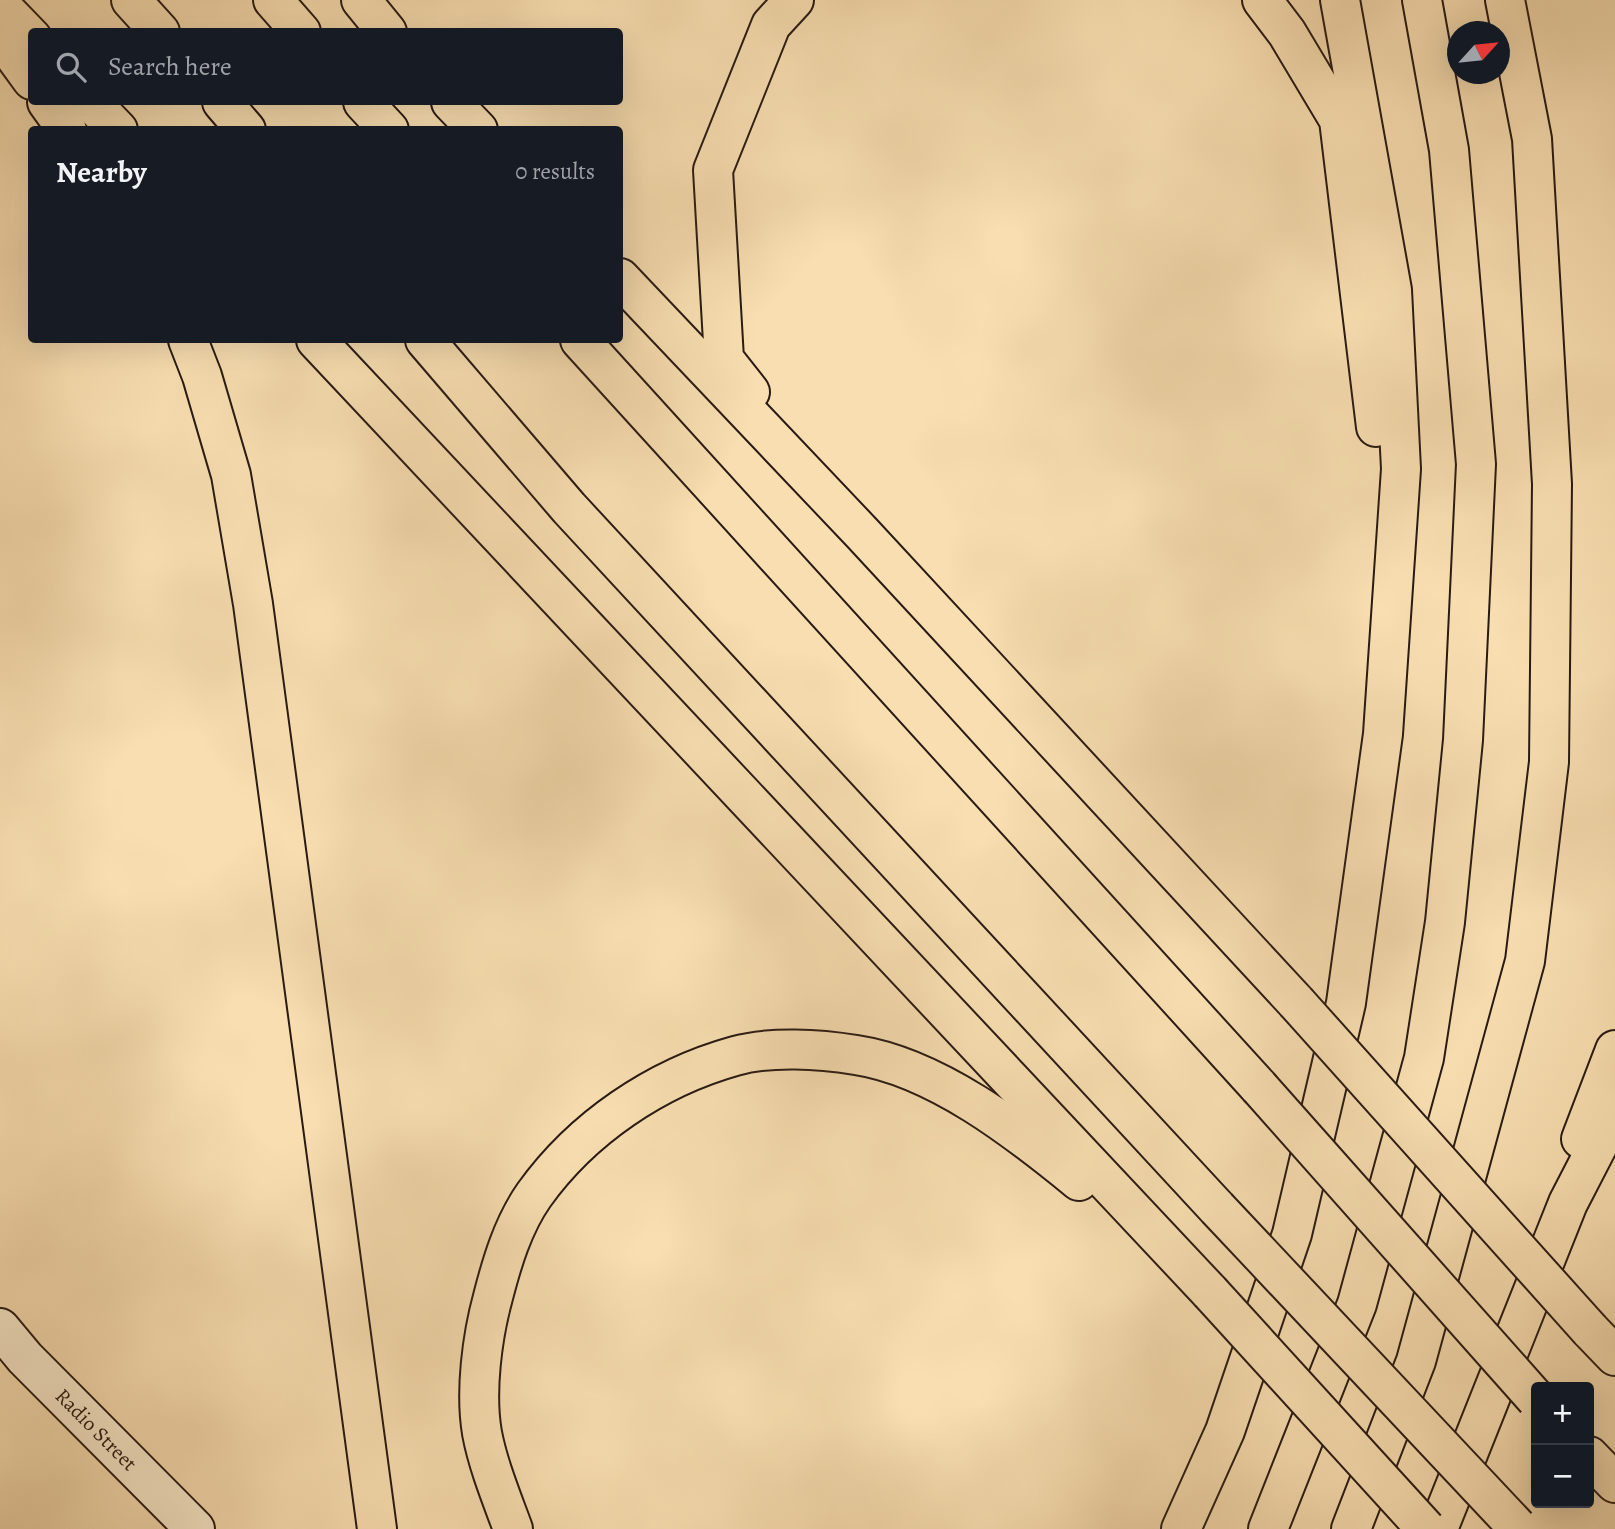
<!DOCTYPE html>
<meta charset="utf-8">
<style>
:root{--surface:#171b24;--page:#242831;--text:#f1f3f6;--muted:#9ea1a6;--line:#363941}
body{margin:0;font-family:Alegreya,serif;background:var(--page);color:var(--text)}
.controls{position:absolute;right:21px;bottom:21px;display:grid;overflow:hidden;border-radius:7px;box-shadow:0 7px 28px #0002}
.controls button{width:63px;height:63px;display:grid;place-items:center;padding:0;border:0;border-bottom:2px solid var(--line);background:var(--surface);color:var(--text);font:35px sans-serif}
.compass{position:absolute;left:1447px;top:21px;width:63px;height:63px;border-radius:50%;background:var(--surface);box-shadow:0 7px 28px #0002;rotate:63deg}
.list{margin:0;padding:0;list-style:none}
h2{display:flex;justify-content:space-between;align-items:center;height:91px;margin:0;padding:0 28px;font-size:30px}
h2 small{font-size:23px;font-weight:400;color:var(--muted)}
.icon{flex:none;width:38px;height:38px;fill:none;stroke:currentColor;stroke-width:2;stroke-linecap:round;stroke-linejoin:round}
.map{position:relative;flex:none;width:1615px;height:1529px;overflow:hidden}
.search{position:absolute;background:var(--surface);box-shadow:0 7px 28px #0002;left:28px;top:28px;width:595px;height:77px;display:flex;align-items:center;gap:18px;box-sizing:border-box;padding:0 24px;border-radius:7px;color:var(--muted);font-size:26px}
.panel{position:absolute;background:var(--surface);box-shadow:0 7px 28px #0002;left:28px;top:126px;width:595px;height:217px;border-radius:7px}
.map>svg:first-child{display:block}
.lines{fill:none;stroke-linecap:round;stroke-linejoin:round}
.secondary-casing{stroke:#291a13;stroke-width:42}
.highway-casing{stroke:#291a13;stroke-width:42}
.secondary{stroke:#faeacc;stroke-width:38}
.highway{stroke:#f8deb1;stroke-width:38}
.highway-bridge-casing{stroke:#291a13;stroke-width:42;stroke-linecap:butt}
.highway-bridge{stroke:#f8deb1;stroke-width:38}
.labels{text-anchor:middle;dominant-baseline:central;stroke-width:5;stroke-linejoin:round;paint-order:stroke}
.street-label{font-size:21px;fill:#291a13;stroke:#faeacc}
</style>
<div class="map">
<svg width="1615" height="1529" viewBox="0 0 1615 1529">
<rect width="100%" height="100%" fill="#f8deb1"/>
<filter id="stains"><feTurbulence type="fractalNoise" baseFrequency=".00286" numOctaves="4"/><feColorMatrix values="0 0 0 0 .2 0 0 0 0 .09 0 0 0 0 .02 0 0 0 .5 -.17"/></filter>
<radialGradient id="worn" r=".72"><stop offset=".6" stop-color="#630" stop-opacity="0"/><stop offset="1" stop-color="#630" stop-opacity=".3"/></radialGradient>
<g class="lines">
<g class="secondary-casing">
<g id="secondary">
<path id="s1" d="M0,1328l25,30 170,171"/>
</g>
</g>
<g class="highway-casing">
<g id="highway">
<polyline points="131,0 160,32"/>
<polyline points="273,0 301,32"/>
<polyline points="361,0 387,32"/>
<polyline points="1262,0 1287,33 1339,120 1376,427"/>
<polyline points="0,5 32,38"/>
<polyline points="0,36 32,80"/>
<polyline points="47,102 67,130"/>
<polyline points="91,102 118,130"/>
<polyline points="222,102 246,130"/>
<polyline points="363,102 389,130"/>
<polyline points="451,102 478,130"/>
<polyline points="620,278 862,533 1296,1002"/>
<polyline points="188,340 202,376 231,475 253,604 377,1529"/>
<polyline points="316,340 1210,1292"/>
<polyline points="425,340 569,508 1217,1208"/>
<polyline points="580,340 1259,1087"/>
<polyline points="750,392 724,359 713,170 771,25 794,0"/>
<polyline points="1581,1139 1615,1050"/>
<polyline points="1590,1330 1615,1356"/>
<polyline points="1589,1456 1615,1483"/>
<path d="M513,1529c-11,-30 -25,-64 -31,-96 -7,-41 0,-96 11,-136 9,-35 20,-72 41,-102 48,-67 122,-117 201,-139 36,-10 84,-7 121,-1 80,12 162,76 223,126"/>
<polyline points="1181,1529 1225,1431 1292,1234 1346,1003 1383,734 1401,469 1392,290 1340,0"/>
<polyline points="1268,1529 1357,1304 1424,1058 1445,922 1463,740 1476,464 1449,150 1422,0"/>
<polyline points="1351,1529 1416,1361 1525,961 1549,762 1552,484 1532,139 1505,0"/>
<polyline points="1438,1529 1568,1203 1615,1112"/>
</g>
</g>
<use href="#secondary" class="secondary"/>
<use href="#highway" class="highway"/>
<g class="highway-bridge-casing">
<g id="highway-bridge">
<polyline points="1296,1002 1590,1330"/>
<polyline points="1259,1087 1536,1399"/>
<polyline points="1217,1208 1517,1527"/>
<polyline points="1210,1292 1426,1529"/>
</g>
</g>
<use href="#highway-bridge" class="highway-bridge"/>
</g>
<g class="labels">
<g class="street-label">
<text stroke="none"><textPath href="#s1" startOffset="140">Radio Street</textPath></text>
</g>
</g>
<rect width="100%" height="100%" filter="url(#stains)"/>
<rect width="100%" height="100%" fill="url(#worn)"/>
</svg>
<div class="controls">
<button>+</button>
<button>−</button>
</div>
<svg class="compass" viewBox="-18 -18 36 36"><path d="M0-13l5 13h-10z" fill="#e53935"/><path d="M0 13l5-13h-10z" fill="#9ea1a6"/></svg>
<div class="search"><svg class="icon" aria-label="search" viewBox="0 0 24 24"><circle cx="10" cy="10" r="6"/><path d="M15 15l6 6"/></svg>Search here</div>
<section class="panel">
<h2>Nearby<small>0 results</small></h2>
<ul class="list">
</ul>
</section>
</div>
